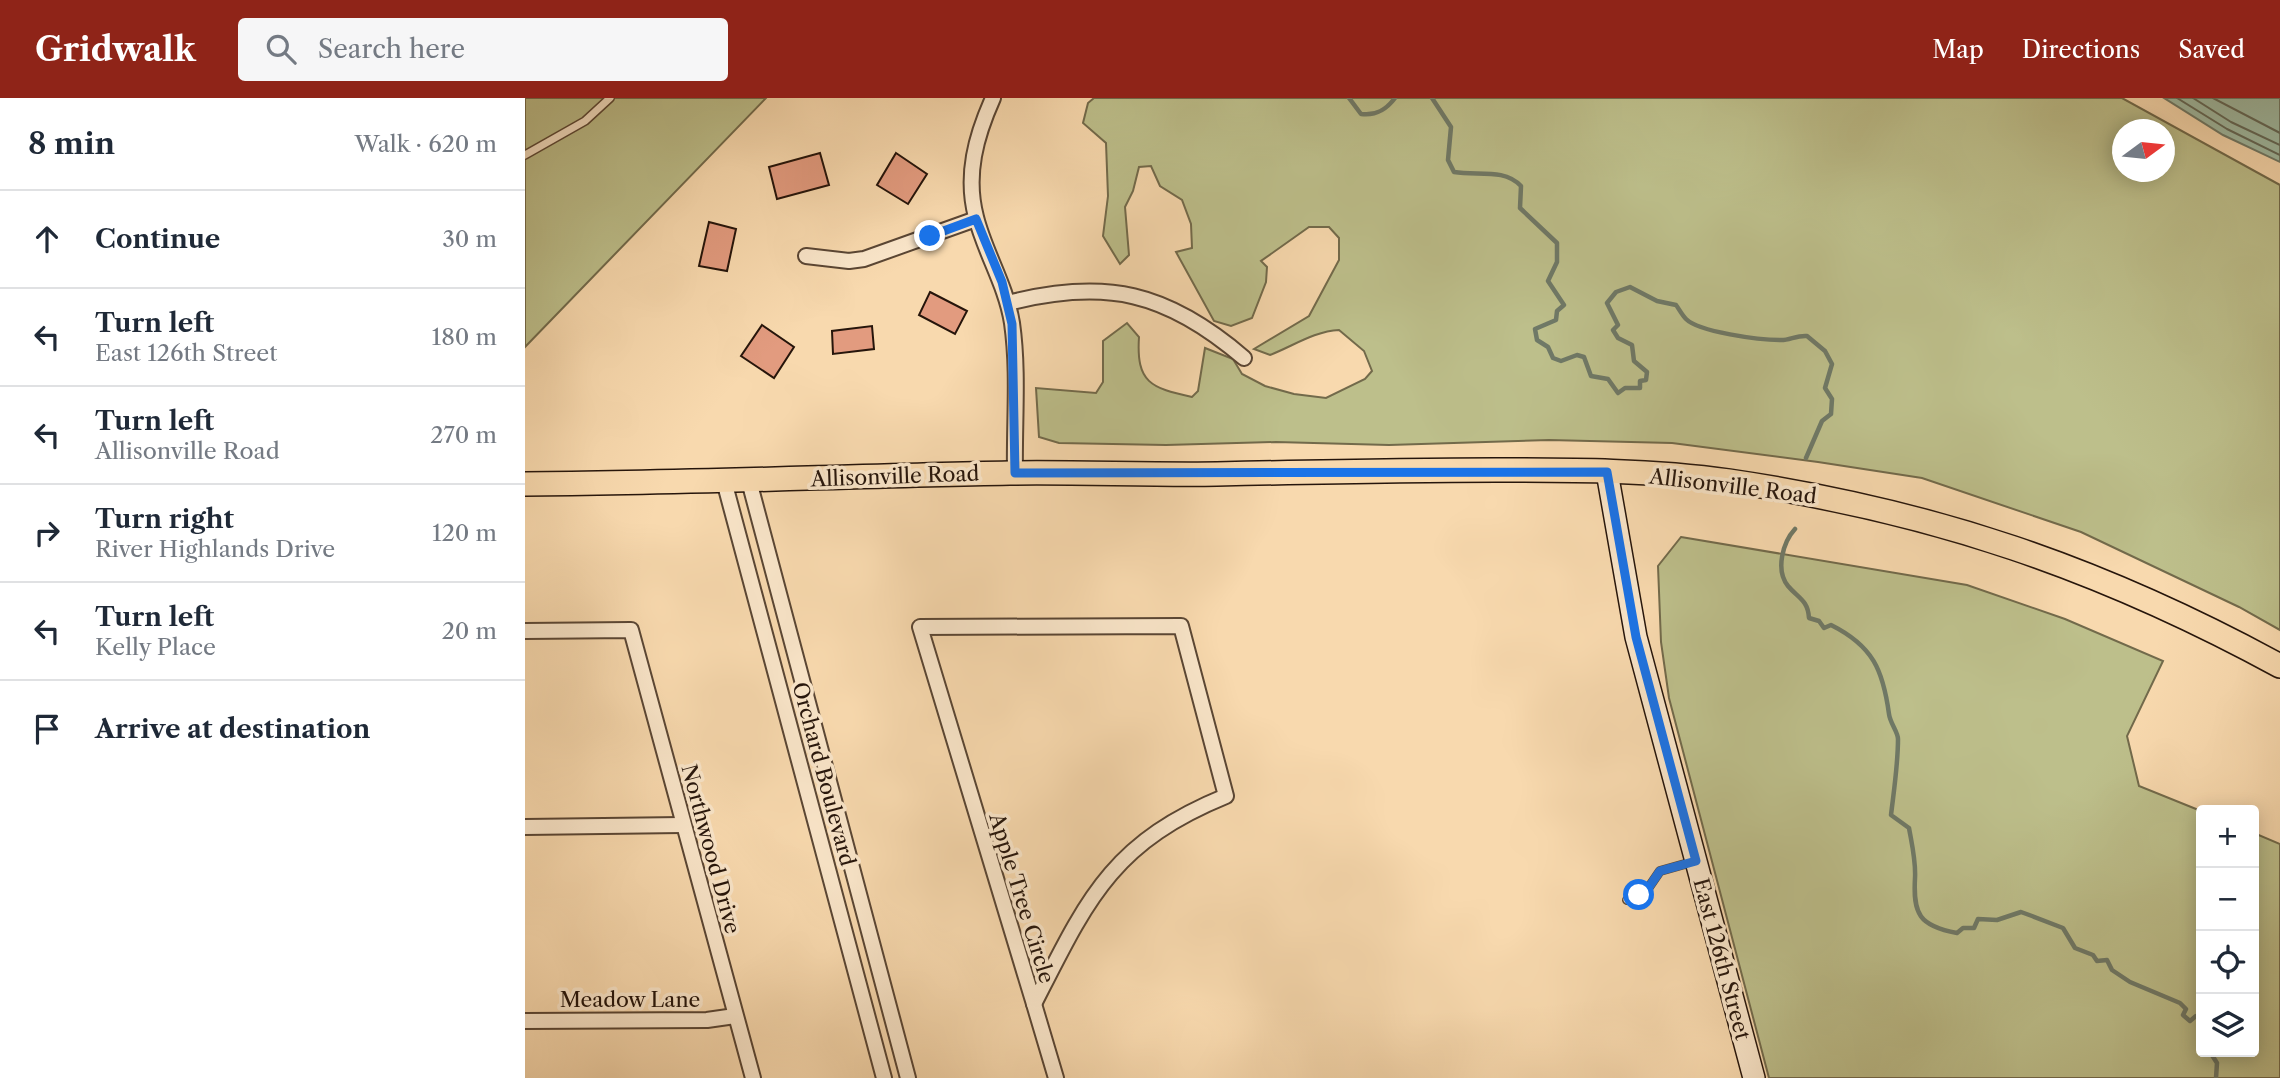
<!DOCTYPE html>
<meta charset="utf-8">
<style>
:root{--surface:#fff;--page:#f6f6f7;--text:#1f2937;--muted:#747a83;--line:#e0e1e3;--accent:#8f2418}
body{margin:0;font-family:"Libre Caslon Text",serif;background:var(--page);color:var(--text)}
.controls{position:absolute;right:21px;bottom:21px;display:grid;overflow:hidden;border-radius:7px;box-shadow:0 4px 18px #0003}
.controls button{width:63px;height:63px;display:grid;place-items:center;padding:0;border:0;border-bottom:2px solid var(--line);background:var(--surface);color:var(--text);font:35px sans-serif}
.compass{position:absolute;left:1587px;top:21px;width:63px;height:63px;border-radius:50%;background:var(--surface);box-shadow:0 4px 18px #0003;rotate:75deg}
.stop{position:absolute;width:21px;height:21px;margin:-16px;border:5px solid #1a73e8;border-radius:50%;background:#fff}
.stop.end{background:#1a73e8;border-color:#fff;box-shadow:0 2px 7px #0008}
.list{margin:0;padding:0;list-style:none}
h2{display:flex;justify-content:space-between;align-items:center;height:91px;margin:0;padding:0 28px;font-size:30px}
h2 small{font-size:23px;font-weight:400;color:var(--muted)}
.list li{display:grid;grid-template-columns:46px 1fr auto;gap:21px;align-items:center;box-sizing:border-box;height:98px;padding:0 28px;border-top:2px solid var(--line)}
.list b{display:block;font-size:26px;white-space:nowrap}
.list p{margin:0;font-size:23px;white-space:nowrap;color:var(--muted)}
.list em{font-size:23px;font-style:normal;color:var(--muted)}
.icon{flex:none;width:38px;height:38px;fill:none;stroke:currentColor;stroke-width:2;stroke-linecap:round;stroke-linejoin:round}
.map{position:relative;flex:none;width:1755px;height:980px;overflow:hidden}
header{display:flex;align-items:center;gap:42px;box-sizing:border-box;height:98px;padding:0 35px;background:var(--accent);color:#fff}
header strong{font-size:33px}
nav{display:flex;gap:38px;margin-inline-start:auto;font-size:24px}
.search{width:490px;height:63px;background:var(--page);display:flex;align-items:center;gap:18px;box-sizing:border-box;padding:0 24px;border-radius:7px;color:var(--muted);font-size:26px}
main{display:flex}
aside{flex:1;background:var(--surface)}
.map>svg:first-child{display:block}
.green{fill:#bdbf8b;stroke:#726a4b;stroke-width:2;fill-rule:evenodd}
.water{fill:#9fbba4;stroke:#6f7967;stroke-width:2}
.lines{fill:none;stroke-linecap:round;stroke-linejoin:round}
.shore{stroke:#626858;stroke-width:2}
.stream{stroke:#6f7967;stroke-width:4.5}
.building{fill:#e29b7f;stroke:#26150b;stroke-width:2}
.lane-casing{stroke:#5a4634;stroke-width:10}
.street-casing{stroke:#5a4634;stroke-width:18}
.secondary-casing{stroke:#26150b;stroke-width:24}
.primary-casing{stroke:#26150b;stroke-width:26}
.lane{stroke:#fae6ca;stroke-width:7}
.street{stroke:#fae6ca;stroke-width:14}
.secondary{stroke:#fae6ca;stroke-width:21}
.primary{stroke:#f8d9ae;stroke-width:23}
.route{stroke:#1a73e8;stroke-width:9}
.labels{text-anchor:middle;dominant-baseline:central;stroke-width:7;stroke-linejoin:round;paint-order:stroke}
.street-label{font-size:21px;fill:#26150b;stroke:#fae6ca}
</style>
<header>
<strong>Gridwalk</strong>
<div class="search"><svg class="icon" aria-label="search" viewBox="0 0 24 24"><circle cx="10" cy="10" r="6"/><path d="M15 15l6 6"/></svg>Search here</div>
<nav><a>Map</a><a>Directions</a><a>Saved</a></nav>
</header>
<main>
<aside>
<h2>8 min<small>Walk · 620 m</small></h2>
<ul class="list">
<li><svg class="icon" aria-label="ahead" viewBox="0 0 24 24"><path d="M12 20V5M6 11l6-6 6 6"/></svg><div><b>Continue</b></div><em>30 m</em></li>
<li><svg class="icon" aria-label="left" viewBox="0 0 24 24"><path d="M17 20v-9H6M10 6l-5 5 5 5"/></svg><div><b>Turn left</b><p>East 126th Street</p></div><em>180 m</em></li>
<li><svg class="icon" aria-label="left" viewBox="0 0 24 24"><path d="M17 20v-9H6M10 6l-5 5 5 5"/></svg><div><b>Turn left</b><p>Allisonville Road</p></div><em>270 m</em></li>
<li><svg class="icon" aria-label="right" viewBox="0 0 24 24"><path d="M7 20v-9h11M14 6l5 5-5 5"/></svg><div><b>Turn right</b><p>River Highlands Drive</p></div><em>120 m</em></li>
<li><svg class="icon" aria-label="left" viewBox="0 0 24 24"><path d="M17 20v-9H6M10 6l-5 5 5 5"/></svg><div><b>Turn left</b><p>Kelly Place</p></div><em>20 m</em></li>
<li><svg class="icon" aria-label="arrive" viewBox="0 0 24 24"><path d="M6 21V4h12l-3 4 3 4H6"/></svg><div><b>Arrive at destination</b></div></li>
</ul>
</aside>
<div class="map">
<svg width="1755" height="980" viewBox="0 0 1755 980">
<rect width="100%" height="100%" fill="#f8d9ae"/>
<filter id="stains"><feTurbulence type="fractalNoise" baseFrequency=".00286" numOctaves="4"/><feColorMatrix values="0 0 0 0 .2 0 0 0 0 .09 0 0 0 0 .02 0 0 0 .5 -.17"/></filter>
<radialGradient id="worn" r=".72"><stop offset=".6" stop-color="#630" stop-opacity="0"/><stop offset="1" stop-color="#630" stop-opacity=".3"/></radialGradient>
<g class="green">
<polygon points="0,0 241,0 0,249"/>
<path d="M569,0h1028l158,87v445l-41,-23 -158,-75 -159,-54 -104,-16 -146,-19 -123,-3 -160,5 -113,-3 -110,3 -107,-2 -20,-6 -3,-49 60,5 7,-11v-41l24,-18 12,14c-3,46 12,51 53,60l6,-6 7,-43 28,11 9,15 23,12 29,8 32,4 39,-19 7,-8 -8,-20 -25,-21c-24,1 -46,16 -69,25l-16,-6 55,-33 30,-56v-22l-10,-11h-20l-48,34 6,6 -1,15 -14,36 -21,8 -17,-5 -38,-69 16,-4 -1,-24 -9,-24 -22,-14 -9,-20 -12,1 -6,24 -8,16 4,48 -9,9 -17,-28 5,-40 -2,-53 -23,-20 5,-20zM1598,32h42v42h-42z"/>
<polygon points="1156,439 1442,487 1540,521 1638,563 1602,638 1614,688 1676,713 1676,954 1729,954 1729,735 1755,746 1755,980 1244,980 1144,600 1136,544 1133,468"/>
</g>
<polygon class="water" points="1639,0 1755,0 1755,64 1698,37"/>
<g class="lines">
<g class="shore">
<polyline points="1652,0 1702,31 1755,57"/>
<polyline points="1668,0 1706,24 1755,47"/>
<polyline points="1688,0 1755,35"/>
</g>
<g class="stream">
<path d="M824,0l12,16c15,2 25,-4 34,-16"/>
<path d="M907,0l19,29 -3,33 6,12c24,4 50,-4 67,14l-1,22 37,35v19l-9,19 16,24 -7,6 -1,9 -21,9 2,11 11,7 5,11 8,3 16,-6 7,2 7,19 17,3 10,14 7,-5h15v-7l6,-1 1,-8 -13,-11 -2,-16 -14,-7 -5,-8 5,-5 -11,-22 9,-11 14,-5 27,14 19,4c3,4 6,10 10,14 13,13 73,21 94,21 8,1 17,-5 27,-4l18,15 7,13 -7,24 7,11 -1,15 -9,7 -16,37"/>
<path d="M1270,431c-12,13 -20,41 -7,57 10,12 20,14 21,32l10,3 5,7 7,-3c42,21 52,45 58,89 1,9 9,18 9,25 0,25 -4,51 -7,76l18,13c3,17 7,33 6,50 -2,36 4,48 42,55l6,-5h11l4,-9 19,1 24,-8 11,4 31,12 12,20 18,7 4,6 10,-1 5,10 18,12 50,21 6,6 -3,6 7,6 6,-5 5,4"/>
<polyline points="1685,954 1692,965 1691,980"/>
</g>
</g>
<g class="building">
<polygon points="295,55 304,87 252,101 244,69"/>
<polygon points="371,55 402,76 383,106 352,87"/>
<polygon points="184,124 211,131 202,173 174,168"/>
<polygon points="405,194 442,213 430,236 394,217"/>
<polygon points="237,227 269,249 249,280 216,258"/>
<polygon points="347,228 349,251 308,256 307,233"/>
</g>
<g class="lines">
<g class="lane-casing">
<g id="lane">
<polyline points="0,57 60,23 85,0"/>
<polyline points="1102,802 1122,792 1135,773 1167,764"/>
</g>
</g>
<g class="street-casing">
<g id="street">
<path d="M468,0c-17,38 -28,77 -17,119 9,36 30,68 36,106 7,49 2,100 3,150"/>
<polyline points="281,158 324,163 339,161 451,121"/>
<path d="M483,205c98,-25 159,-11 236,55"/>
<polyline points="199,383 359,980"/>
<polyline points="224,383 383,980"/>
<path d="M656,528l45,170c-115,47 -139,104 -192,208l-114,-377z"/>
<polyline points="0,533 106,532 228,980"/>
<polyline points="0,729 157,727"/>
<polyline points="509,906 531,980"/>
<polyline points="0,923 182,922 210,918"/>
</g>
</g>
<g class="secondary-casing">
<polyline id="secondary" points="1082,374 1111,539 1229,980"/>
</g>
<g class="primary-casing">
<path id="primary" d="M0,386c162,-1 324,-8 485,-11 69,-1 138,2 207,1 93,-2 186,-4 279,-4 77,0 157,0 233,11 204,30 371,87 551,185"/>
</g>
<use href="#lane" class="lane"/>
<use href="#street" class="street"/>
<use href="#secondary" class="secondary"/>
<use href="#primary" class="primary"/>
</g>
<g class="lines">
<polyline class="route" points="405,138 451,121 477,184 487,226 490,375 1082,374 1111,539 1171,763 1135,773 1122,792 1114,797"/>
</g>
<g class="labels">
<g class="street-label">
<text transform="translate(370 378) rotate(-2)">Allisonville Road</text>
<text transform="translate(1208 388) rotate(7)">Allisonville Road</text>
<text transform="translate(299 676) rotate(75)">Orchard Boulevard</text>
<text transform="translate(186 751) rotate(75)">Northwood Drive</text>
<text transform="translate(497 800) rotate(73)">Apple Tree Circle</text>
<text transform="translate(1197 861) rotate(75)">East 126th Street</text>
<text x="105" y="901">Meadow Lane</text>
</g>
</g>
<rect width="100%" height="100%" filter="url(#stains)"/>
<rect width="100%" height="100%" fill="url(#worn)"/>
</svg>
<div class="controls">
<button>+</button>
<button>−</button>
<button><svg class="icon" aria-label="locate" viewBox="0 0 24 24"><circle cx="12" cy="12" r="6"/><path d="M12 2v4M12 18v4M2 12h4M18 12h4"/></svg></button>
<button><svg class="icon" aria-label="layers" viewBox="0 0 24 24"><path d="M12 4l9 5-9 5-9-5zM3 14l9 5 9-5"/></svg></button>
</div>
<svg class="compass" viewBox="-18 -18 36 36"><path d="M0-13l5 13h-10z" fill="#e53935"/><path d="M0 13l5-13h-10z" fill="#747a83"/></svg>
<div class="stop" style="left:1114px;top:797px"></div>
<div class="stop end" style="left:405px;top:138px"></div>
</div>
</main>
